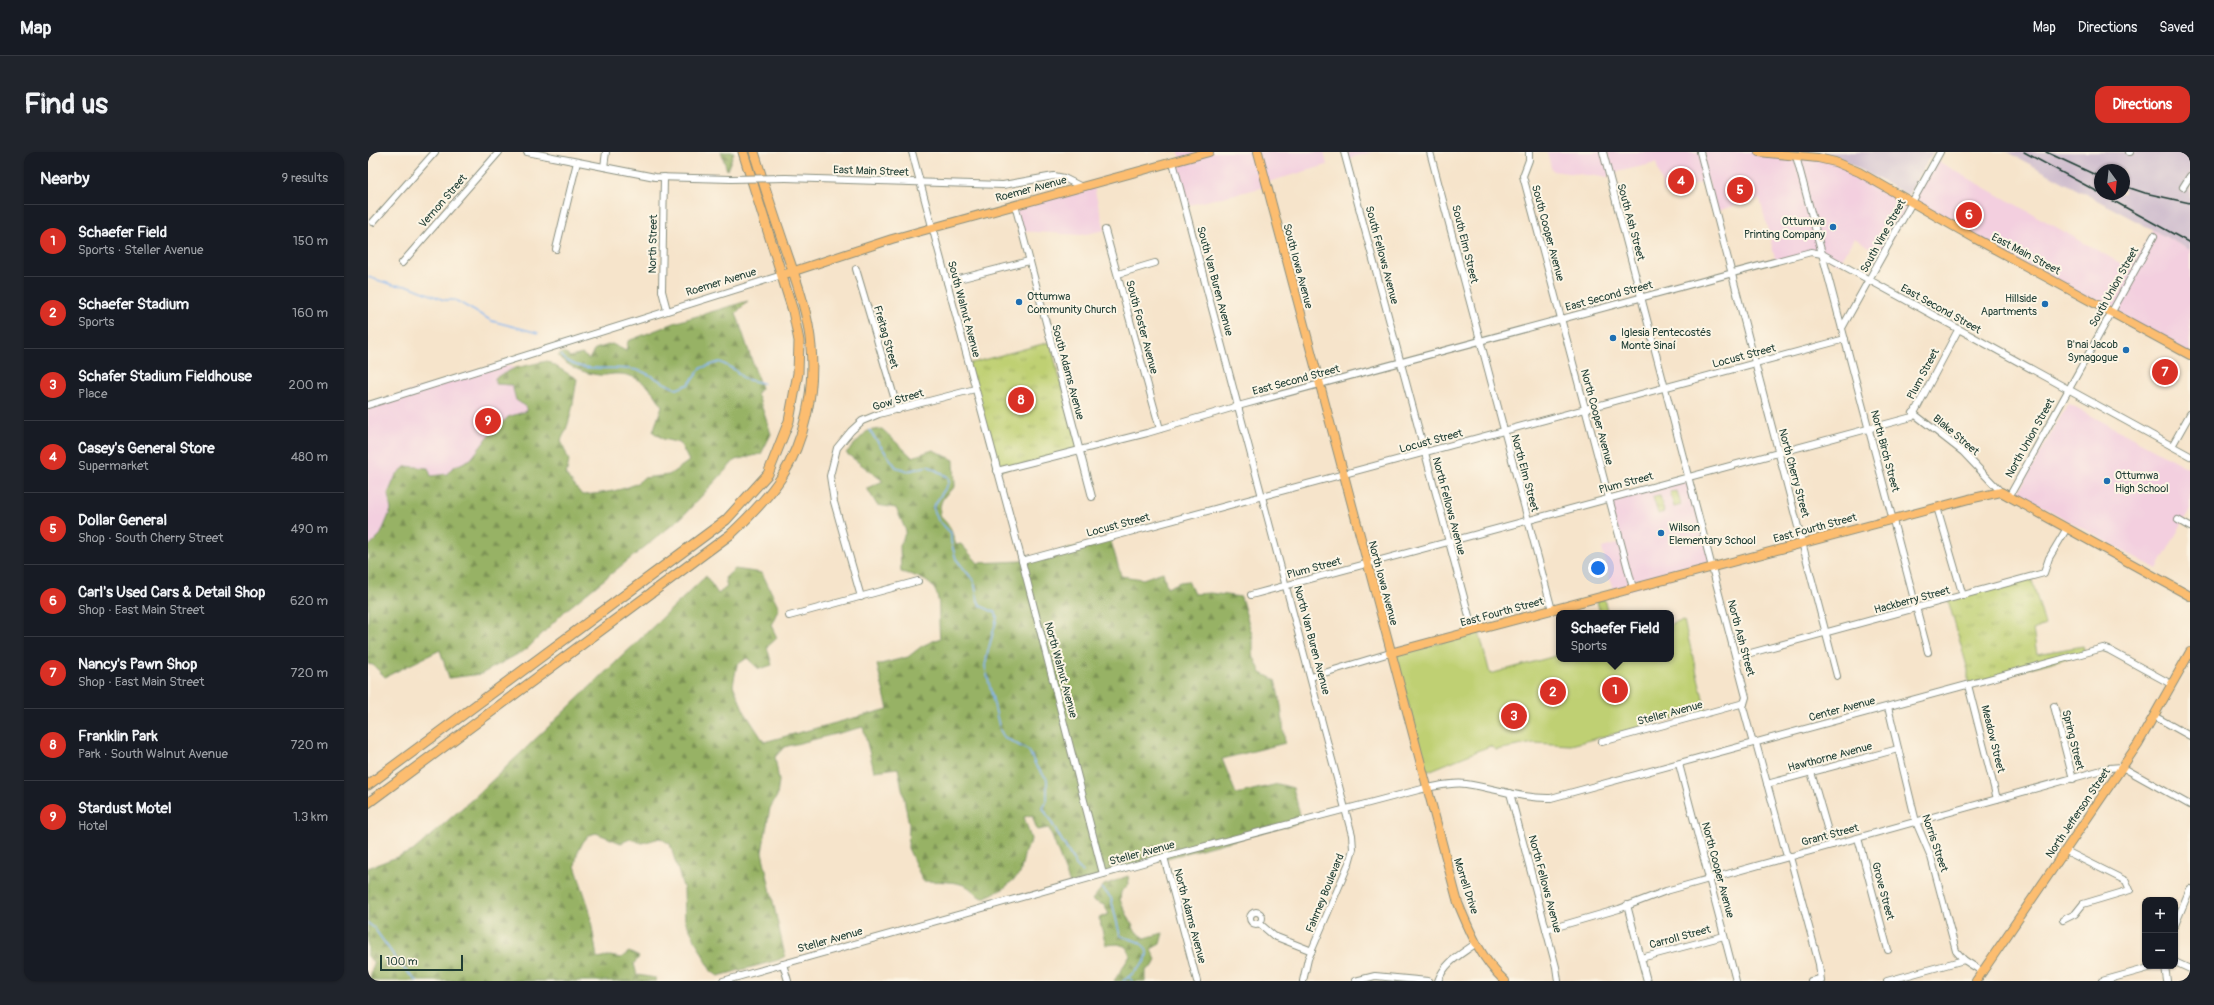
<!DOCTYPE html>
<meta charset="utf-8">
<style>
:root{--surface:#171b24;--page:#20242c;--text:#f1f3f6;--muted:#9ea1a6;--line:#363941;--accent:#d93025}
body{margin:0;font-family:Pangolin,sans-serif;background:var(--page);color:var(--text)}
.controls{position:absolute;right:12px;bottom:12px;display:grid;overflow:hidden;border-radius:8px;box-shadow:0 1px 3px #0004}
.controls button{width:36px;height:36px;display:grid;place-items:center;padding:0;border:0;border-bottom:1px solid var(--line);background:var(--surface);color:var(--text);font:20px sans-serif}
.compass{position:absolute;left:1726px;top:12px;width:36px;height:36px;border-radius:50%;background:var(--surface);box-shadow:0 1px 3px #0004;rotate:165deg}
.scale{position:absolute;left:12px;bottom:10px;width:83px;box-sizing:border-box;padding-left:4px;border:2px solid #1f3d34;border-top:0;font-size:11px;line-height:14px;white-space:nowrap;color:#1f3d34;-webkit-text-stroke:3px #fcf5e5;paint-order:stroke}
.you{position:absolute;left:1230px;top:416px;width:14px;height:14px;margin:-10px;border:3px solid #fff;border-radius:50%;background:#1a73e8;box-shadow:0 0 0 6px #1a73e833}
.badge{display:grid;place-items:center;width:26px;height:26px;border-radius:50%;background:var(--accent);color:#fff;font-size:13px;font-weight:700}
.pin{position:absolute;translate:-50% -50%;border:2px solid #fff;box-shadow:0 1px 4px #0006}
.popup{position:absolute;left:1188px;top:458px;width:118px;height:52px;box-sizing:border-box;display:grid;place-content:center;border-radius:8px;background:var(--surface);filter:drop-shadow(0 1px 3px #0005);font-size:13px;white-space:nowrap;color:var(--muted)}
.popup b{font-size:15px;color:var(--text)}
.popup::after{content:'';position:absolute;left:50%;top:100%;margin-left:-8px;border:8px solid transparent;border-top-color:var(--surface)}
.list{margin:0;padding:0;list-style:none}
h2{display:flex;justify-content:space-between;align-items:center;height:52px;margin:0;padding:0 16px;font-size:17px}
h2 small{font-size:13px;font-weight:400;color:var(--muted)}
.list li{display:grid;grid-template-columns:26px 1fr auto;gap:12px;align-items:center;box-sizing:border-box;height:72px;padding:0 16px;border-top:1px solid var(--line)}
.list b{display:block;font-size:15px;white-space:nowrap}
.list p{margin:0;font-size:13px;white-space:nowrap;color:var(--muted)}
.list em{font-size:13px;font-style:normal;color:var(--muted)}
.map{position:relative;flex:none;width:1822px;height:829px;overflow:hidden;border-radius:12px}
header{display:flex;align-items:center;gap:24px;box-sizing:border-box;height:56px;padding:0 20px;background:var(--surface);border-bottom:1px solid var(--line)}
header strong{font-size:19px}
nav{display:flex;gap:22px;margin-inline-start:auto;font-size:14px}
.intro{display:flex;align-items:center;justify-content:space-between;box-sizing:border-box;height:96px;padding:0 24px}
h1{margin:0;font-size:28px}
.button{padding:10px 18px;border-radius:12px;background:var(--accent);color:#fff;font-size:14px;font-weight:700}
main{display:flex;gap:24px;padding:0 24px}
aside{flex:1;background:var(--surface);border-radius:12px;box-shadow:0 1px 3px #0004}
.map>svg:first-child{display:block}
.built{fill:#f3cfdf}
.industrial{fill:#cfbdce;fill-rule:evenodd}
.grass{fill:url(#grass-tufts);stroke:#6f8654}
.forest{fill:url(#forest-firs);stroke:#5b784c}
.garden{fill:#bfd073;stroke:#6f8654}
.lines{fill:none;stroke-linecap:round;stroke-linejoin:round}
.stream{stroke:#85b6f1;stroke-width:1.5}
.minor-casing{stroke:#8a9080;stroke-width:8}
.major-casing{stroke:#8a9080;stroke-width:10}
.highway-casing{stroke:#8a9080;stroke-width:11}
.minor{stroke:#fff;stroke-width:6}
.major{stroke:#fcbd6f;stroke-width:8}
.highway{stroke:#fcbd6f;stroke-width:9}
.rail{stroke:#1f3d34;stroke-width:1.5}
.minor-bridge-casing{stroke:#8a9080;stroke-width:8;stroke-linecap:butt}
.minor-bridge{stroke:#fff;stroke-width:6}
.poi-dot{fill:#1f6fb2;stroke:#fcf5e5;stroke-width:1.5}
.labels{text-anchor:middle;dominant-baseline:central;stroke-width:4;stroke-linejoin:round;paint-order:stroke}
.street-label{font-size:11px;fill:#1f3d34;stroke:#fcf5e5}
.poi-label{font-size:11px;fill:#1f3d34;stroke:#fcf5e5;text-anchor:start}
</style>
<header>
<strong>Map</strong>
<nav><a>Map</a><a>Directions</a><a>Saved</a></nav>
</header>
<div class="intro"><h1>Find us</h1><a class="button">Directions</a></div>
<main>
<aside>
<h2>Nearby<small>9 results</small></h2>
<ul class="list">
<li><span class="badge">1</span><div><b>Schaefer Field</b><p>Sports · Steller Avenue</p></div><em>150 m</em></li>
<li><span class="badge">2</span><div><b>Schaefer Stadium</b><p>Sports</p></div><em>160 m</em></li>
<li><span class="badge">3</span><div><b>Schafer Stadium Fieldhouse</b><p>Place</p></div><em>200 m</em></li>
<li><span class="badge">4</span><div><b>Casey's General Store</b><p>Supermarket</p></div><em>480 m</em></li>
<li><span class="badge">5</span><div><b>Dollar General</b><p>Shop · South Cherry Street</p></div><em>490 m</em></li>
<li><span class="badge">6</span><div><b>Carl's Used Cars &amp; Detail Shop</b><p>Shop · East Main Street</p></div><em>620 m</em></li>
<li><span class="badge">7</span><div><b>Nancy's Pawn Shop</b><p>Shop · East Main Street</p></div><em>720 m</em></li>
<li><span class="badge">8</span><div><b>Franklin Park</b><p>Park · South Walnut Avenue</p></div><em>720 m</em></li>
<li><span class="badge">9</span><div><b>Stardust Motel</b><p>Hotel</p></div><em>1.3 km</em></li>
</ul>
</aside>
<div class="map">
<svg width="1822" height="829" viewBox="0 0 1822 829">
<defs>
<pattern id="grass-tufts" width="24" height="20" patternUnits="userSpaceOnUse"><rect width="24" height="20" fill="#bfd073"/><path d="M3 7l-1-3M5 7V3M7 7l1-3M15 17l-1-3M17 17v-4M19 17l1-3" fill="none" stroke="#9baa5f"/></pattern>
<pattern id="forest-firs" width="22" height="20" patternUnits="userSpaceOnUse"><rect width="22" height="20" fill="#97b265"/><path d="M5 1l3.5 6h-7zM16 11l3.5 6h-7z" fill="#7b9254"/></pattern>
</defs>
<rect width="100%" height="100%" fill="#fcf5e5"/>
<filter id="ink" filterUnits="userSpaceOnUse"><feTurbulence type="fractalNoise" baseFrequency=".025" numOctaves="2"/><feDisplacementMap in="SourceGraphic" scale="8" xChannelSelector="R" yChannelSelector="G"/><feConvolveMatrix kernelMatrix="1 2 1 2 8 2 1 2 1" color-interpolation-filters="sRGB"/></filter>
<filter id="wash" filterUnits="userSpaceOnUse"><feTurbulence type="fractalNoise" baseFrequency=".012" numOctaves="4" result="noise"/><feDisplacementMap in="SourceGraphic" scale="16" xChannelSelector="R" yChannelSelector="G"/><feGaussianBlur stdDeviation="0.9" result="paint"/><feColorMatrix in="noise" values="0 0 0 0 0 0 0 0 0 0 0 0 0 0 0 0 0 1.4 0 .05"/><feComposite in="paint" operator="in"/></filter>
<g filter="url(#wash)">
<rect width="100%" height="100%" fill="#f6e4cb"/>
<g class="built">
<polygon points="811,0 826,0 827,4 841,0 956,0 959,13 896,31 897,35 817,54 805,10 813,8"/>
<polygon points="976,0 1005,0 978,7"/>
<polygon points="1179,0 1391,0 1467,10 1544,51 1568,8 1761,116 1785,78 1822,98 1822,203 1544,51 1515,103 1486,86 1471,112 1443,100 1408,110 1392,47 1348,59 1340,29 1296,40 1288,11 1240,22 1241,26 1235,25 1184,19"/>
<polygon points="725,32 737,78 713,83 653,79 647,53"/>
<polygon points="133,211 147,216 127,225 144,233 148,248 157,254 159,259 140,265 120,285 103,307 84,316 79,322 63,324 20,342 23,358 13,382 0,395 0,253"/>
<polygon points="1700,251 1822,317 1822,357 1789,417 1650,341"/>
<polygon points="1320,325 1344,415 1246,442 1234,396 1252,391 1240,347"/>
</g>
<g class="industrial">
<polygon points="1426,0 1565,0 1540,43 1467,4"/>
<path d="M1639,0h183v98l-37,-20zM1732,18h24v24h-24z"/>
</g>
<g class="grass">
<polygon points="682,190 711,298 629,319 600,212"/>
<polygon points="1309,339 1313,353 1306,355 1302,340"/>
<polygon points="1292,344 1296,360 1290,362 1285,345"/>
<polygon points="1663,425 1677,473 1665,478 1669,502 1715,494 1717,501 1600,533 1600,518 1580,448"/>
</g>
<g class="forest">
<polygon points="353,0 366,0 359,18"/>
<path d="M380,149l-12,12 25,75 -4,5 14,41 -10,20 -26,6 -53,57 -116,93 -39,39 -46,25 -32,4 -9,-28 -55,27 -12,-12 -5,-1v-117l13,-13 10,-24 -3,-16 8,-19 10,-9 22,2 3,8 16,-2 5,-6 19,-9 17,-22 20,-20 19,-6 -2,-5 -9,-6 -4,-15 -16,-1 -1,-6 20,-10 32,-7 30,18c-4,22 -5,41 -16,61l8,21 -3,14 16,20c15,-1 52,-5 61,-17l26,-3 20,-14 -9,-18 -17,-4 -10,-7 9,-26c-8,-16 -23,-31 -42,-32 -7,-1 -14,2 -21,1 -16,-2 -30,-8 -41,-19l5,-4 7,5 12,-3 7,5 6,-10 17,-5 14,7 2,-10 49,-19z"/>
<path d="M514,277l30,28 21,-7 21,10 1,27c-12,9 -16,14 -15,29l10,11 6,18 5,-1 17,19 44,-2 88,-23 11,38 22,3 20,-7 4,16 13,-6 8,-1 6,13 16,-1 31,4 12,41v17l8,18 14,7 6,26 4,37 -63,16 14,35 42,-10 15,4 9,34 -232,62 -21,-56 -12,2 -5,-15 -8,2 7,22 -1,5 -5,7 -5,23 -17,15 -20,9c-7,-2 -9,-7 -15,-11 -12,-7 -32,-5 -45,-6l-15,-33 1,-24 -11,-56 -24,3 -11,-44 -79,20 -9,10 4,24 -2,15 -7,12 -8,44 23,104 -7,4 -60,16 -7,-5 -26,-51 -1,-30 -14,-46 -10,-6 -18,5 -12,-4 -9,4 -25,-10 -7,2 -6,7 -6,12 -2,12 14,42 8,50 13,-2 11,2 8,-6 10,5 -5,7 3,11 19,3v3h-287l5,-18 -6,-7v-88l45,-17 64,-56 229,-219 12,18 9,-7 -2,-9 10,-9 27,4 17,35 -8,17 6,13 -10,9 5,18 -13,4 -12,-11 -10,7 -4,20 11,26 20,31 124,-33 -11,-44 31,-8 14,-11 18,-8c-4,-38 9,-55 -39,-66l-1,-26 6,-15 -10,-23 -19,-3 -10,-17 16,-7 -37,-28 21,-22z"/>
<polygon points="760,724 761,732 753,740 752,748 767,779 777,786 795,781 792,792 783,797 788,808 785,814 778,818 778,829 746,829 762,804 759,795 750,792 738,793 731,766 741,762 736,753 724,748 736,733"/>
</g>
<g class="garden">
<polygon points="1236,447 1240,461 1232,461 1229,449"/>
<polygon points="1316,469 1338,558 1203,593 1166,591 1128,598 1122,594 1058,620 1028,504 1031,502 1111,480 1122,522 1191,503 1191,507 1303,507 1303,472"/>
</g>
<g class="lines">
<g class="stream">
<polyline points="0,125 25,133 41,134 76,148 87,148 124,169 170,181"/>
<path d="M193,203c17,22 54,8 79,16 12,4 24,13 37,18l12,-5 12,-16 19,-6 15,8 9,9 19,4"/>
<polyline points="501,278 528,315 540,319 560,314 580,325 581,331 565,355 570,368 583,381 583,390 588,407 606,429 610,449 613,454 628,461 629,466 620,499 617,514 632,578 636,585 661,599 668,614 679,627 679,649 675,656 708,713 715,720"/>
<path d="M734,736l9,10 9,37c6,4 14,4 20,8 20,13 -8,31 -17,38"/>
<polyline points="0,771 6,776 35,816 49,829"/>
<polyline points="760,825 765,829"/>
</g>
</g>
</g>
<g filter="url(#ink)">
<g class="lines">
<g class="minor-casing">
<g id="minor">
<polyline points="159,0 287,25 363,27"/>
<polyline points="544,0 654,409 735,722"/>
<polyline points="976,0 1105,479"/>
<polyline points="1062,0 1184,458"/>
<polyline points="1161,0 1161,8 1155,24 1265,436"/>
<polyline points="1235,0 1378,545 1375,555 1384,588 1388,591 1418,701 1422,705 1451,812 1453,829"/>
<polyline points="1332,0 1469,524"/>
<polyline points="1761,0 1762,0"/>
<polyline points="1428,4 1560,500"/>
<polyline points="805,10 984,683 985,697 981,711 940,807 935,829"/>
<polyline points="236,15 238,0"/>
<polyline points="296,25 294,139 299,158"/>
<polyline points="418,26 635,33 686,24 696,26 714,35"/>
<polyline points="1815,35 1822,24"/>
<polyline points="647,53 724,345"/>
<polyline points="5,70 67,0"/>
<polyline points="737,78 792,277"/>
<polyline points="188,97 209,10"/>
<polyline points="34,111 131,0"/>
<polyline points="488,117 530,258"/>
<polyline points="750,122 787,111"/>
<polyline points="579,130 661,109"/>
<polyline points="1474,176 1572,0"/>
<polyline points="0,253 414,123"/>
<polyline points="1545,261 1595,300 1633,340"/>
<polyline points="1804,294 1822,262"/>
<polyline points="629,319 779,281 870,254 1443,100 1454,102 1822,304"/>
<polyline points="1641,345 1786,84"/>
<polyline points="1569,355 1595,444"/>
<polyline points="1810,368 1822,375"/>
<polyline points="654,409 1477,187"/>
<polyline points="883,443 1544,265 1590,178"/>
<polyline points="493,445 466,350 462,324 469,296 483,279 494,269 511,262 607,237"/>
<polyline points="421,464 550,429"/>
<polyline points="1368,505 1676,421 1681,406 1699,376"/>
<polyline points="943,525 1022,501"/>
<polyline points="1600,533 1629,647"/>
<polyline points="1686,554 1705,627"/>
<polyline points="1520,555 1548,670 1563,705 1588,799 1596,808 1615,820"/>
<polyline points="1786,564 1822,584"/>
<polyline points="1234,590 1376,551"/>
<polyline points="1311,612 1368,829"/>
<polyline points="1443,620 1464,693"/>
<polyline points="1399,632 1530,597"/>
<polyline points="1142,641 1188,815 1190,829"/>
<polyline points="1490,686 1520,798"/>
<polyline points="796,705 829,829"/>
<polyline points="1259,753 1279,829"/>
<circle cx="888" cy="766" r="6"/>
<polyline points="1695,768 1707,762 1715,752 1762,738 1758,729 1698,699"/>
<polyline points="891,771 906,784 944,799"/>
<polyline points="1807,773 1822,737"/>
<polyline points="1178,778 1251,757 1298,739 1741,616 1754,615 1822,653"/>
<polyline points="1273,806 1356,784"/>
<polyline points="1807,810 1822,817"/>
<polyline points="415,812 420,829"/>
<polyline points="1797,814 1799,829"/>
<path d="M355,829l441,-124 262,-69c13,-2 27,-6 40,-4 29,4 56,15 85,14l552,-150 6,2 62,34"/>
<polyline points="987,829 1007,824 1060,829"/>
<path d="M1070,829c7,-19 22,-26 37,-37"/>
<polyline points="1443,829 1452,827"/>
<polyline points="1519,829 1596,808"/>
<polyline points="1734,829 1788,814"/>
</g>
</g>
<g class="major-casing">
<g id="major">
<path d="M890,0l200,751c12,29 23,56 47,78"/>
<polyline points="1391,0 1450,6 1467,10 1491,20 1608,87 1822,203"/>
<polyline points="414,123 524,87 841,0"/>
<polyline points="1022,501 1601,347 1633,340 1822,444"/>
<polyline points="1608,829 1770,592 1822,500"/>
</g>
</g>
<g class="highway-casing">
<g id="highway">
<polyline points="0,633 358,368 400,322 421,269 430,221 431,189 425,159 375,0"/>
<path d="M0,651l363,-269c19,-18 36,-35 50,-56 24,-37 34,-88 30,-131 -3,-40 -20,-80 -32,-117 -9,-26 -17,-52 -25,-78"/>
</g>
</g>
<use href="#minor" class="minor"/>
<use href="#major" class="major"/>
<use href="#highway" class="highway"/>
<g class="rail">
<polyline points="1656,0 1732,41"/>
<polyline points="1678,0 1732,25"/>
<polyline points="1756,34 1777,41 1822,51"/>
<polyline points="1733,42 1822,91"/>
</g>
<g class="minor-bridge-casing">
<polyline id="minor-bridge" points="363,27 418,26"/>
</g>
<use href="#minor-bridge" class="minor-bridge"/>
</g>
</g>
<g class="poi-dot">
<circle cx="1465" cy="75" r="4"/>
<circle cx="651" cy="150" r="4"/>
<circle cx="1677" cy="152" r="4"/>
<circle cx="1245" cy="186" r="4"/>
<circle cx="1758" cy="198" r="4"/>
<circle cx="1739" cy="329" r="4"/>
<circle cx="1293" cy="381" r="4"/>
</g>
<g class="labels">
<g class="street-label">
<text transform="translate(503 19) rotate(2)">East Main Street</text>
<text transform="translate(663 37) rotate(-15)">Roemer Avenue</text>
<text transform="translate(75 49) rotate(-49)">Vernon Street</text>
<text transform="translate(1263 70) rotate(75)">South Ash Street</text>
<text transform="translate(1180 81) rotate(75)">South Cooper Avenue</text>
<text transform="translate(1515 84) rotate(-61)">South Vine Street</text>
<text transform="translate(285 92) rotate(-89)">North Street</text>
<text transform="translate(1097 92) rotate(76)">South Elm Street</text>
<text transform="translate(1658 102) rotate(28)">East Main Street</text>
<text transform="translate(1014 103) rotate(75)">South Fellows Avenue</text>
<text transform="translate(930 114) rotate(75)">South Iowa Avenue</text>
<text transform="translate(847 129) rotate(75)">South Van Buren Avenue</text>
<text transform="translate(353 130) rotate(-17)">Roemer Avenue</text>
<text transform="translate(1746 135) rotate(-61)">South Union Street</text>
<text transform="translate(1241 144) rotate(-15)">East Second Street</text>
<text transform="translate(596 157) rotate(75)">South Walnut Avenue</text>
<text transform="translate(1573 157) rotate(29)">East Second Street</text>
<text transform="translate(774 175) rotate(75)">South Foster Avenue</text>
<text transform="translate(518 185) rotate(74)">Freitag Street</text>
<text transform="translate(1376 204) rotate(-15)">Locust Street</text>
<text transform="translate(700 220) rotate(75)">South Adams Avenue</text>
<text transform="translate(1555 222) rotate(-62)">Plum Street</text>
<text transform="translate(928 228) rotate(-15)">East Second Street</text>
<text transform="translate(530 248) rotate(-16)">Gow Street</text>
<text transform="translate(1229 265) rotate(75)">North Cooper Avenue</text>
<text transform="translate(1588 283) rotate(40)">Blake Street</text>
<text transform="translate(1662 286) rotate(-61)">North Union Street</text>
<text transform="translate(1063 289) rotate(-15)">Locust Street</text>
<text transform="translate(1517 299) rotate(75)">North Birch Street</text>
<text transform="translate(1157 321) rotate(75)">North Elm Street</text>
<text transform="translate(1426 321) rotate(75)">North Cherry Street</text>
<text transform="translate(1258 331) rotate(-15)">Plum Street</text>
<text transform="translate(1081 354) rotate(75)">North Fellows Avenue</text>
<text transform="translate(750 373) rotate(-15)">Locust Street</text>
<text transform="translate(1447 376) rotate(-15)">East Fourth Street</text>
<text transform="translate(946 416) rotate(-15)">Plum Street</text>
<text transform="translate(1015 431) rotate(75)">North Iowa Avenue</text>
<text transform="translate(1544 448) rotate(-15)">Hackberry Street</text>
<text transform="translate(1134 460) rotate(-15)">East Fourth Street</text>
<text transform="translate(1373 486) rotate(75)">North Ash Street</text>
<text transform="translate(944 488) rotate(75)">North Van Buren Avenue</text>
<text transform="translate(693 518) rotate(75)">North Walnut Avenue</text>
<text transform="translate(1474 557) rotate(-15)">Center Avenue</text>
<text transform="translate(1302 561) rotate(-15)">Steller Avenue</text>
<text transform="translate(1625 587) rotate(76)">Meadow Street</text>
<text transform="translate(1705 588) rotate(76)">Spring Street</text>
<text transform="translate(1462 605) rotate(-15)">Hawthorne Avenue</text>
<text transform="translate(1710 661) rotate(-56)">North Jefferson Street</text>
<text transform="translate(1462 683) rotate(-15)">Grant Street</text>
<text transform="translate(1567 691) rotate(71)">Norris Street</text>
<text transform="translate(774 701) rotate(-15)">Steller Avenue</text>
<text transform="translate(1350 718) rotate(75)">North Cooper Avenue</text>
<text transform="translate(1177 732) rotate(75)">North Fellows Avenue</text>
<text transform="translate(1098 734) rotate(72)">Morrell Drive</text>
<text transform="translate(1515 739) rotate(75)">Grove Street</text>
<text transform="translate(957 741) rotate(-68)">Fahrney Boulevard</text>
<text transform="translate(822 764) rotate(75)">North Adams Avenue</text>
<text transform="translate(1312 785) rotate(-15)">Carroll Street</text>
<text transform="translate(462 788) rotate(-16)">Steller Avenue</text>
</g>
<g class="poi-label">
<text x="1457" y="69" text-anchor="end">Ottumwa<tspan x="1457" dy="13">Printing Company</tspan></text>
<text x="659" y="144">Ottumwa<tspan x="659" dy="13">Community Church</tspan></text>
<text x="1669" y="146" text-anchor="end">Hillside<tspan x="1669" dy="13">Apartments</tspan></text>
<text x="1253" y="180">Iglesia Pentecostés<tspan x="1253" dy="13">Monte Sinaí</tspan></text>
<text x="1750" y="192" text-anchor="end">B'nai Jacob<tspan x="1750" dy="13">Synagogue</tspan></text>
<text x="1747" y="323">Ottumwa<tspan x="1747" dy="13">High School</tspan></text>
<text x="1301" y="375">Wilson<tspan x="1301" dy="13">Elementary School</tspan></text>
</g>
</g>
</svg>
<div class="controls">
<button>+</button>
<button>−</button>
</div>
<svg class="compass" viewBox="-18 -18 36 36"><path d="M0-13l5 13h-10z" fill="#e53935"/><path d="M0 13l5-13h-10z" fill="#9ea1a6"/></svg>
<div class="scale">100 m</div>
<div class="you"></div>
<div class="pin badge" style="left:1247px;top:538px">1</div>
<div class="popup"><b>Schaefer Field</b>Sports</div>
<div class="pin badge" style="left:1185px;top:540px">2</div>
<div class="pin badge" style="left:1146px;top:564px">3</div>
<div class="pin badge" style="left:1313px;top:29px">4</div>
<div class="pin badge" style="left:1372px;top:38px">5</div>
<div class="pin badge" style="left:1601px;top:63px">6</div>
<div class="pin badge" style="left:1797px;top:220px">7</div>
<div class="pin badge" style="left:653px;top:248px">8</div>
<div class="pin badge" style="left:120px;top:269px">9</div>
</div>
</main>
